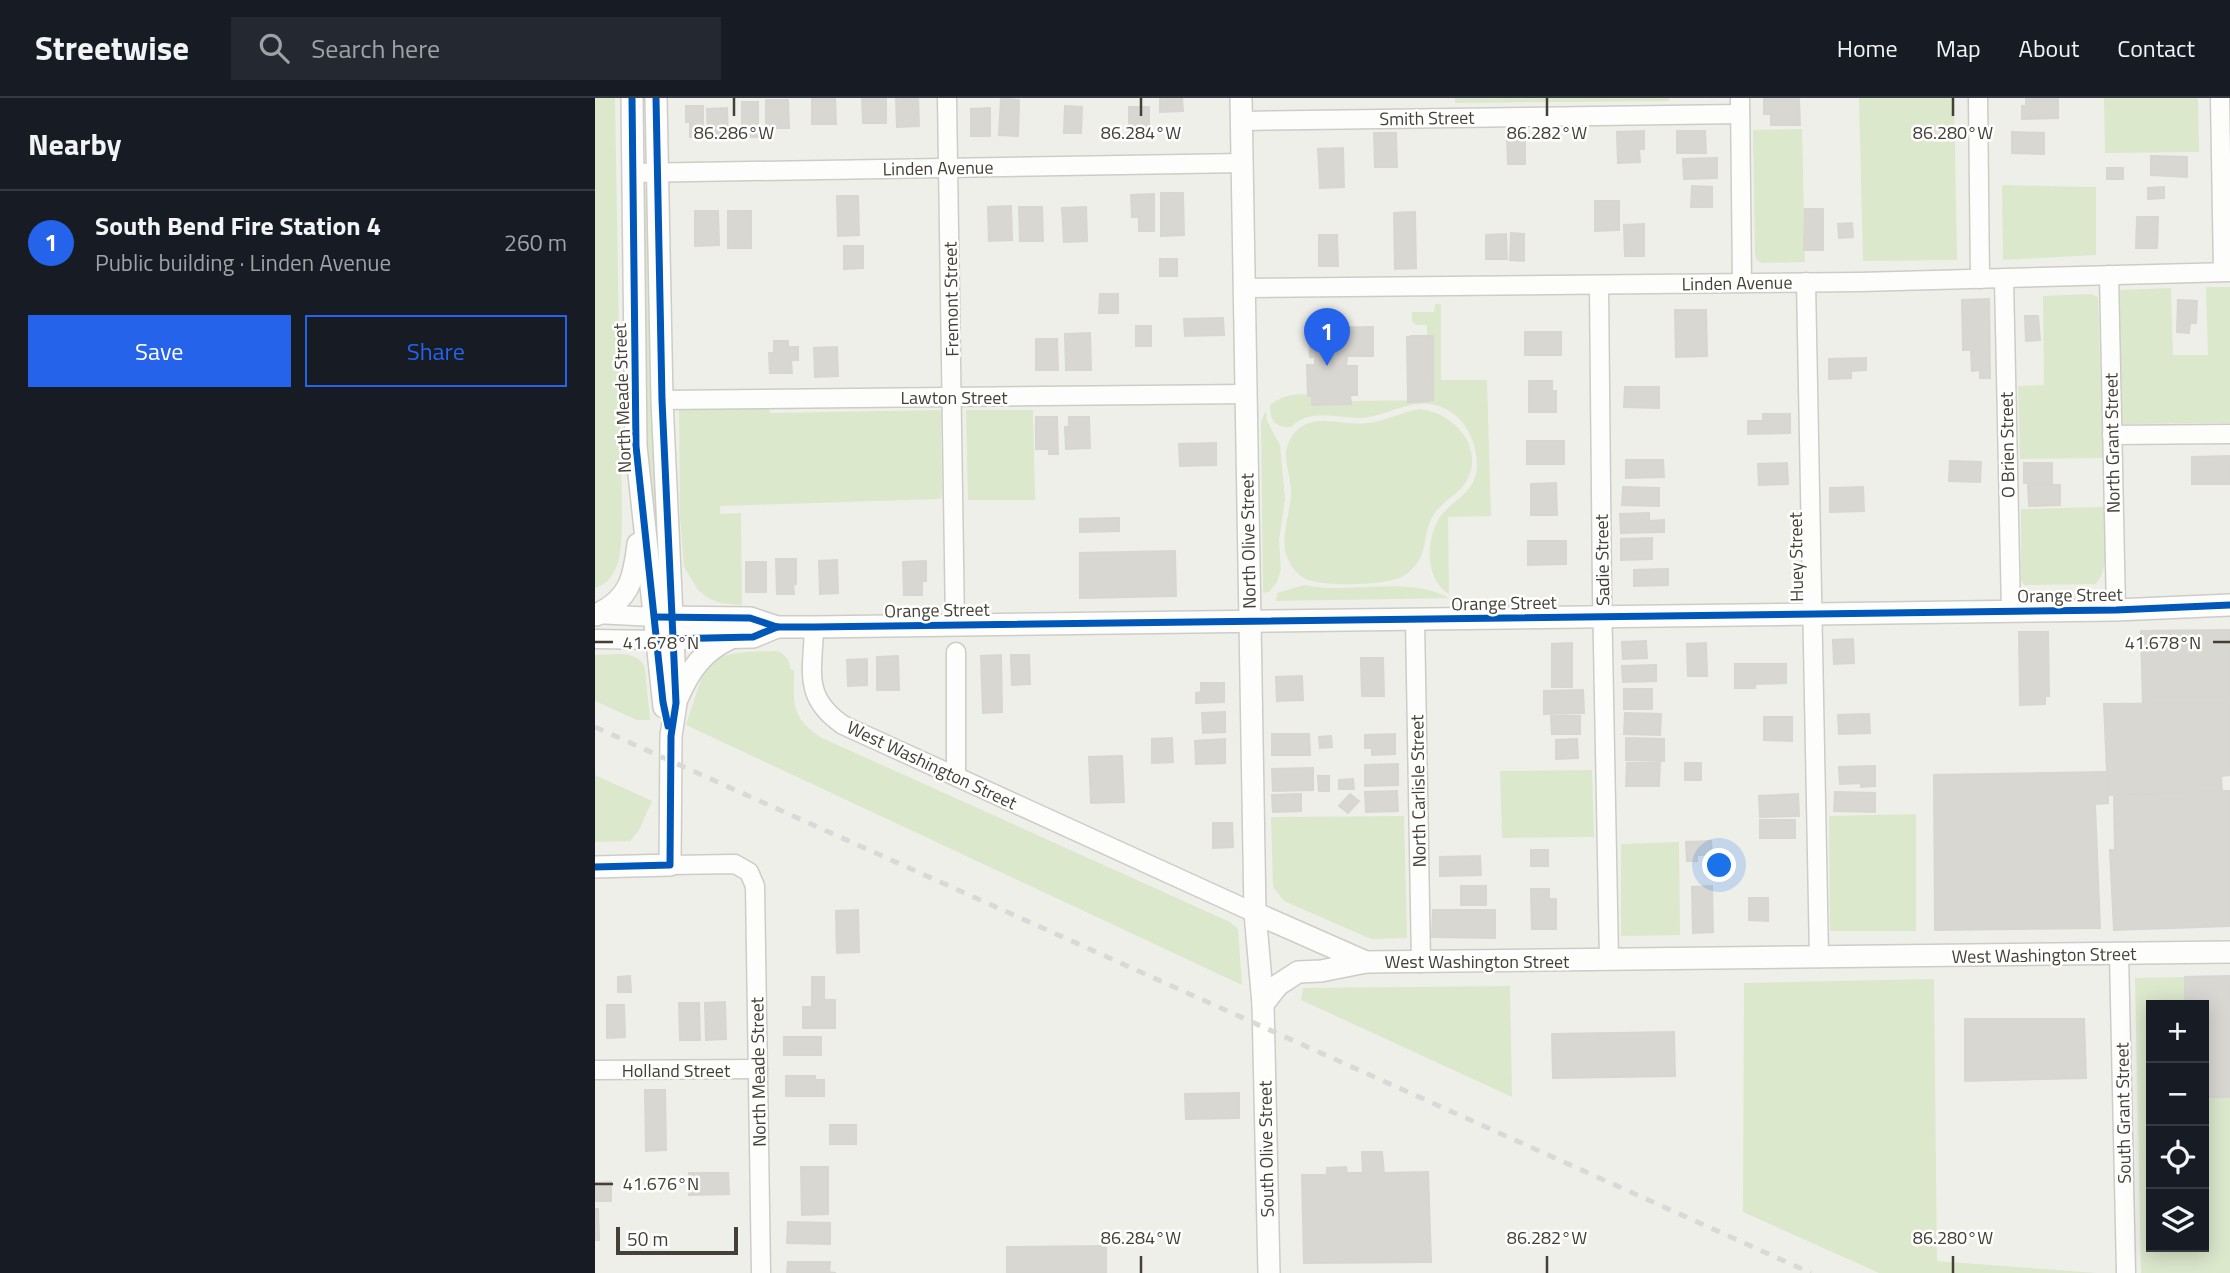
<!DOCTYPE html>
<meta charset="utf-8">
<style>
:root{--surface:#171b24;--page:#242831;--text:#f1f3f6;--muted:#9ea1a6;--line:#363941;--accent:#2563eb}
body{margin:0;font-family:"Titillium Web",sans-serif;background:var(--page);color:var(--text)}
.controls{position:absolute;right:21px;bottom:21px;display:grid;overflow:hidden;border-radius:0px;box-shadow:0 4px 18px #0003}
.controls button{width:63px;height:63px;display:grid;place-items:center;padding:0;border:0;border-bottom:2px solid var(--line);background:var(--surface);color:var(--text);font:35px sans-serif}
.scale{position:absolute;left:21px;bottom:18px;width:122px;box-sizing:border-box;padding-left:7px;border:4px solid #444037;border-top:0;font-size:19px;line-height:24px;white-space:nowrap;color:#444037;-webkit-text-stroke:5px #fff;paint-order:stroke}
.you{position:absolute;left:1125px;top:768px;width:24px;height:24px;margin:-18px;border:5px solid #fff;border-radius:50%;background:#1a73e8;box-shadow:0 0 0 10px #1a73e833}
.badge{display:grid;place-items:center;width:46px;height:46px;border-radius:50%;background:var(--accent);color:#fff;font-size:23px;font-weight:700}
.pin{position:absolute;translate:-50% -58px;filter:drop-shadow(0 2px 4px #0008)}
.pin::after{content:'';position:absolute;top:37px;width:24px;height:21px;background:inherit;clip-path:polygon(0 0,100% 0,50% 100%)}
.list{margin:0;padding:0;list-style:none}
h2{display:flex;justify-content:space-between;align-items:center;height:91px;margin:0;padding:0 28px;font-size:30px}
h2 small{font-size:23px;font-weight:400;color:var(--muted)}
.list li{display:grid;grid-template-columns:46px 1fr auto;gap:21px;align-items:center;box-sizing:border-box;height:105px;padding:0 28px;border-top:2px solid var(--line)}
.list b{display:block;font-size:26px;white-space:nowrap}
.list p{margin:0;font-size:23px;white-space:nowrap;color:var(--muted)}
.list em{font-size:23px;font-style:normal;color:var(--muted)}
.actions{display:flex;gap:14px;padding:21px 28px}
.actions a{flex:1;padding:16px 0;border:2px solid var(--accent);border-radius:0px;text-align:center;font-size:24px;color:var(--accent)}
.actions .main{background:var(--accent);color:#fff}
.icon{flex:none;width:38px;height:38px;fill:none;stroke:currentColor;stroke-width:2;stroke-linecap:round;stroke-linejoin:round}
.map{position:relative;flex:none;width:1635px;height:1175px;overflow:hidden}
header{display:flex;align-items:center;gap:42px;box-sizing:border-box;height:98px;padding:0 35px;background:var(--surface);border-bottom:2px solid var(--line)}
header strong{font-size:33px}
nav{display:flex;gap:38px;margin-inline-start:auto;font-size:24px}
.search{width:490px;height:63px;background:var(--page);display:flex;align-items:center;gap:18px;box-sizing:border-box;padding:0 24px;border-radius:0px;color:var(--muted);font-size:26px}
main{display:flex}
aside{flex:1;background:var(--surface)}
.map>svg:first-child{display:block}
.green{fill:#dbe8cc}
.building{fill:#d9d7d2;stroke:#d7d6d0;stroke-width:2}
.lines{fill:none;stroke-linecap:round;stroke-linejoin:round}
.minor-casing{stroke:#cdccc8;stroke-width:21}
.tertiary-casing{stroke:#cdccc8;stroke-width:24}
.minor{stroke:#fdfdfc;stroke-width:18}
.tertiary{stroke:#fdfdfc;stroke-width:21}
.rail{stroke:#d9d9d8;stroke-width:5;stroke-dasharray:9 9;stroke-linecap:butt}
.cycleway-casing{stroke:#fff;stroke-width:11}
.cycleway{stroke:#0057b8;stroke-width:7}
.ticks{fill:none;stroke:#444037;stroke-width:2.5}
.labels{text-anchor:middle;dominant-baseline:central;stroke-width:5;stroke-linejoin:round;paint-order:stroke}
.street-label{font-size:18px;fill:#444037;stroke:#fff}
.ticks-label{font-size:18px;text-anchor:middle;fill:#444037;stroke:#fff;stroke-width:5;stroke-linejoin:round;paint-order:stroke}
</style>
<header>
<strong>Streetwise</strong>
<div class="search"><svg class="icon" aria-label="search" viewBox="0 0 24 24"><circle cx="10" cy="10" r="6"/><path d="M15 15l6 6"/></svg>Search here</div>
<nav><a>Home</a><a>Map</a><a>About</a><a>Contact</a></nav>
</header>
<main>
<aside>
<h2>Nearby<small></small></h2>
<ul class="list">
<li><span class="badge">1</span><div><b>South Bend Fire Station 4</b><p>Public building · Linden Avenue</p></div><em>260 m</em></li>
</ul>
<div class="actions"><a class="main">Save</a><a>Share</a></div>
</aside>
<div class="map">
<svg width="1635" height="1175" viewBox="0 0 1635 1175">
<rect width="100%" height="100%" fill="#efefea"/>
<g class="green">
<path d="M0,0h20l7,418c-1,26 2,63 -27,72z"/>
<polygon points="860,0 1074,0 1074,3 860,5"/>
<polygon points="1264,0 1359,0 1362,162 1268,163"/>
<polygon points="1509,0 1603,0 1604,54 1510,55"/>
<polygon points="1207,31 1210,164 1167,165 1162,162 1160,157 1158,32"/>
<polygon points="1407,87 1501,89 1501,157 1408,162"/>
<polygon points="49,89 53,94 56,307 65,436 62,436 51,363"/>
<polygon points="1611,189 1635,189 1635,325 1526,326 1525,192 1576,190 1578,257 1613,257"/>
<polygon points="1496,196 1503,199 1508,360 1425,361 1423,288 1449,287 1448,198"/>
<path d="M840,206h6v76h46l4,136 -43,1 1,77c-24,-15 -24,-54 -9,-77 8,-11 18,-16 27,-26 15,-16 11,-42 1,-60 -7,-14 -22,-25 -38,-27 -26,-3 -47,14 -73,14 -23,-1 -48,-9 -66,9 -17,1 -21,-8 -21,-22 12,-10 29,-13 42,-9l1,9 37,-1 1,-3 82,-1v-63l-6,-1v-11h-11l-4,-4v-9h22z"/>
<polygon points="174,308 175,315 346,312 347,395 346,400 342,401 125,408 125,416 146,415 147,507 125,505 113,500 103,492 89,469 85,419 84,312 90,309"/>
<path d="M824,311c36,3 69,42 45,76 -9,12 -25,18 -33,34 -10,23 -1,37 -26,56 -15,11 -82,12 -99,4 -11,-5 -19,-18 -21,-29 -3,-20 6,-39 6,-58 0,-13 -5,-25 -5,-37 0,-8 3,-14 7,-20 18,-25 50,-8 75,-12 17,-2 34,-11 51,-14z"/>
<polygon points="371,312 438,312 440,402 373,402"/>
<polygon points="671,313 672,323 685,347 690,401 684,443 686,471 682,484 674,494 668,495 666,323"/>
<path d="M1509,409c1,19 7,65 -9,77l-71,1 -3,-6v-70z"/>
<path d="M709,487c47,10 101,-10 145,13l-173,3 1,-8z"/>
<path d="M183,553c7,4 12,8 12,18l4,1c0,34 -4,46 26,67l410,185 8,7 4,56 -556,-260 20,-61c23,-14 46,-12 72,-13z"/>
<path d="M0,557c18,0 42,-6 50,13l5,52h-13l-42,-19z"/>
<polygon points="997,672 999,739 907,740 905,673"/>
<polygon points="0,677 57,703 44,732 35,743 0,744"/>
<polygon points="1321,716 1321,833 1235,833 1234,718"/>
<polygon points="809,718 812,840 776,841 689,803 678,789 676,719"/>
<polygon points="1084,744 1085,837 1026,838 1026,746"/>
<polygon points="1590,879 1590,907 1556,907 1556,1149 1609,1149 1609,999 1635,999 1635,1175 1546,1175 1540,880"/>
<polygon points="1339,881 1342,1163 1502,1175 1284,1175 1148,1114 1149,885"/>
<polygon points="915,888 917,999 706,902 708,890"/>
</g>
<g class="building">
<polygon points="217,0 240,0 241,26 217,26"/>
<polygon points="267,0 291,0 291,25 268,25"/>
<polygon points="301,0 323,0 324,28 302,29"/>
<polygon points="406,0 424,2 423,38 404,37"/>
<polygon points="565,0 587,0 588,13 565,14"/>
<polygon points="1169,0 1204,0 1205,27 1176,27 1176,16 1169,16"/>
<polygon points="1431,0 1463,0 1463,20 1427,21 1427,8 1431,8"/>
<polygon points="171,2 193,2 194,30 171,30"/>
<rect x="147" y="4" width="16" height="35"/>
<polygon points="91,8 108,8 108,39 95,39 95,24 91,24"/>
<polygon points="470,8 487,9 486,35 469,35"/>
<rect x="534" y="9" width="20" height="24"/>
<polygon points="132,10 133,40 113,40 112,11"/>
<polygon points="395,10 395,38 376,38 376,11"/>
<polygon points="1049,33 1049,51 1044,51 1045,64 1023,65 1022,34"/>
<polygon points="1082,33 1110,33 1111,55 1082,55"/>
<polygon points="1417,34 1449,35 1449,56 1417,55"/>
<polygon points="779,35 801,35 802,69 780,69"/>
<polygon points="912,39 930,39 930,66 913,66"/>
<polygon points="748,50 749,89 725,90 723,51"/>
<polygon points="1556,58 1592,59 1592,79 1556,77"/>
<polygon points="1122,60 1122,80 1089,81 1088,61"/>
<rect x="1512" y="70" width="16" height="11"/>
<polygon points="1097,88 1117,89 1117,109 1096,109"/>
<polygon points="1569,89 1569,100 1553,101 1553,90"/>
<polygon points="566,95 588,95 589,137 566,138"/>
<polygon points="559,96 559,133 544,133 544,119 537,119 536,97"/>
<polygon points="242,98 263,98 264,137 243,138"/>
<polygon points="1000,103 1024,103 1024,132 1000,133"/>
<polygon points="416,108 417,142 394,143 393,109"/>
<polygon points="424,109 447,109 448,143 425,143"/>
<polygon points="491,109 492,143 469,144 467,110"/>
<polygon points="1210,111 1228,111 1228,152 1209,152"/>
<polygon points="100,113 123,113 124,147 100,148"/>
<rect x="133" y="113" width="23" height="37"/>
<polygon points="820,114 821,170 800,171 799,115"/>
<polygon points="1542,119 1563,119 1562,150 1541,150"/>
<polygon points="1257,125 1258,139 1244,140 1243,126"/>
<polygon points="1049,126 1049,158 1030,158 1029,127"/>
<polygon points="916,135 929,136 929,163 915,162"/>
<polygon points="911,136 912,161 891,161 891,137"/>
<polygon points="724,137 742,137 743,168 724,168"/>
<polygon points="249,148 268,148 268,170 249,171"/>
<rect x="565" y="161" width="17" height="17"/>
<polygon points="505,196 523,196 523,215 504,215"/>
<polygon points="1394,201 1395,280 1385,280 1385,272 1377,273 1376,252 1368,252 1367,202"/>
<polygon points="1583,202 1602,203 1601,225 1595,225 1594,235 1582,234"/>
<polygon points="1080,212 1111,212 1112,258 1081,259"/>
<polygon points="1430,218 1443,218 1445,242 1431,243"/>
<polygon points="628,220 629,237 590,238 589,221"/>
<rect x="541" y="228" width="15" height="20"/>
<polygon points="778,229 778,258 752,258 751,268 762,268 762,297 755,297 756,306 717,307 717,298 713,298 712,267 720,267 720,259 715,259 714,230"/>
<rect x="930" y="234" width="36" height="23"/>
<polygon points="495,235 496,272 471,272 470,236"/>
<polygon points="816,238 838,238 838,302 817,302"/>
<polygon points="812,239 833,239 834,303 813,304"/>
<polygon points="441,241 462,241 463,272 441,272"/>
<polygon points="179,243 193,243 193,249 203,249 203,262 196,262 197,275 175,275 174,255 179,255"/>
<polygon points="242,249 243,278 220,279 219,250"/>
<polygon points="1271,260 1271,272 1256,273 1256,280 1234,281 1234,261"/>
<polygon points="934,283 957,283 957,293 961,293 961,314 934,314"/>
<polygon points="1030,289 1064,289 1064,310 1029,309"/>
<polygon points="1168,316 1195,316 1195,335 1153,336 1153,323 1168,323"/>
<polygon points="441,319 462,319 463,356 454,356 454,351 441,351"/>
<polygon points="474,319 494,319 495,350 471,351 470,329 474,329"/>
<rect x="932" y="343" width="37" height="23"/>
<polygon points="621,345 621,367 585,368 584,346"/>
<polygon points="1635,358 1635,386 1597,386 1597,359"/>
<polygon points="1031,362 1068,362 1069,379 1031,380"/>
<polygon points="1355,363 1386,364 1385,384 1354,383"/>
<polygon points="1192,365 1193,386 1164,387 1163,366"/>
<rect x="1429" y="365" width="28" height="20"/>
<polygon points="961,385 962,417 936,417 936,386"/>
<polygon points="1433,387 1465,387 1465,407 1434,408"/>
<polygon points="1028,389 1064,390 1064,408 1027,407"/>
<polygon points="1268,389 1269,413 1235,414 1235,390"/>
<polygon points="1054,415 1054,423 1069,422 1069,434 1026,435 1025,416"/>
<polygon points="524,420 524,433 485,434 485,421"/>
<polygon points="1057,440 1057,461 1026,462 1026,441"/>
<polygon points="933,443 971,443 971,466 933,467"/>
<polygon points="580,453 581,498 485,500 485,455"/>
<polygon points="181,461 201,461 201,486 198,486 199,496 182,496"/>
<polygon points="242,462 243,495 225,496 224,463"/>
<polygon points="331,463 331,483 327,483 327,497 309,497 308,464"/>
<rect x="151" y="464" width="20" height="30"/>
<polygon points="1073,471 1073,487 1039,488 1039,472"/>
<polygon points="1635,532 1635,605 1548,606 1546,533"/>
<polygon points="1424,534 1453,534 1454,598 1450,598 1450,606 1425,607"/>
<polygon points="1258,541 1259,565 1239,566 1238,542"/>
<polygon points="1051,543 1052,560 1028,561 1027,544"/>
<polygon points="977,545 977,589 957,589 957,546"/>
<polygon points="1111,545 1112,578 1093,578 1092,546"/>
<polygon points="406,557 407,614 388,615 386,558"/>
<polygon points="416,557 434,557 435,586 417,587"/>
<polygon points="303,558 304,592 282,592 282,559"/>
<polygon points="766,560 788,560 789,598 767,598"/>
<polygon points="272,561 272,587 253,588 252,562"/>
<polygon points="1140,566 1191,566 1191,585 1160,586 1160,590 1140,590"/>
<polygon points="1061,567 1061,583 1028,584 1027,568"/>
<polygon points="707,578 708,602 682,603 681,579"/>
<polygon points="606,585 629,585 629,604 601,605 601,595 606,594"/>
<rect x="1029" y="591" width="28" height="20"/>
<polygon points="988,592 989,615 949,616 949,593"/>
<polygon points="1635,605 1635,677 1626,678 1627,693 1513,697 1509,606"/>
<polygon points="630,614 630,634 608,635 607,615"/>
<polygon points="1030,615 1066,616 1065,637 1029,636"/>
<polygon points="1274,616 1275,635 1244,636 1243,617"/>
<polygon points="956,618 985,618 985,636 957,636"/>
<polygon points="1169,619 1197,619 1197,643 1169,642"/>
<polygon points="677,636 714,636 715,657 677,657"/>
<polygon points="800,636 800,656 777,657 777,650 770,650 770,637"/>
<polygon points="736,638 737,649 725,650 724,639"/>
<polygon points="577,640 578,664 557,665 557,641"/>
<polygon points="1031,640 1069,641 1069,663 1031,662"/>
<polygon points="630,641 630,665 601,666 600,643"/>
<polygon points="982,641 983,660 961,661 961,642"/>
<polygon points="527,658 529,704 496,705 494,659"/>
<polygon points="1032,665 1065,665 1064,688 1031,688"/>
<rect x="1090" y="665" width="16" height="17"/>
<polygon points="803,666 803,687 770,688 770,667"/>
<polygon points="1280,668 1280,688 1266,689 1266,685 1245,686 1244,669"/>
<polygon points="718,670 718,692 678,693 677,671"/>
<polygon points="1512,674 1513,705 1500,706 1505,830 1340,832 1339,677"/>
<polygon points="723,678 734,678 734,693 724,693"/>
<polygon points="758,681 759,691 744,691 744,682"/>
<polygon points="802,693 803,713 771,714 770,694"/>
<polygon points="1627,693 1635,693 1635,828 1519,832 1515,752 1520,752 1519,697"/>
<polygon points="1240,694 1280,695 1280,714 1239,713"/>
<polygon points="706,696 706,713 678,714 677,697"/>
<polygon points="755,696 764,703 753,715 744,708"/>
<polygon points="1203,696 1204,718 1165,719 1164,698"/>
<rect x="1165" y="722" width="35" height="18"/>
<polygon points="618,725 637,725 638,749 618,750"/>
<polygon points="1116,743 1117,757 1102,757 1102,763 1092,763 1091,744"/>
<rect x="936" y="752" width="17" height="16"/>
<polygon points="885,758 886,777 845,778 845,759"/>
<rect x="866" y="788" width="25" height="19"/>
<polygon points="1117,788 1118,834 1098,835 1097,789"/>
<polygon points="936,791 954,791 954,801 961,801 961,831 937,831"/>
<polygon points="1154,800 1173,800 1173,823 1154,822"/>
<polygon points="263,812 264,854 242,855 241,813"/>
<polygon points="838,812 900,812 900,840 837,839"/>
<polygon points="35,878 36,894 23,894 23,879"/>
<polygon points="1635,878 1635,999 1609,999 1609,907 1590,907 1590,879"/>
<polygon points="217,879 229,879 229,902 240,902 240,930 208,930 208,909 217,909"/>
<polygon points="130,904 131,941 111,942 110,905"/>
<polygon points="84,905 104,905 105,942 85,942"/>
<polygon points="12,907 29,907 30,939 12,940"/>
<polygon points="1370,921 1489,921 1491,980 1370,983"/>
<polygon points="1079,934 1080,978 958,980 957,936"/>
<rect x="189" y="939" width="37" height="18"/>
<polygon points="191,978 220,978 220,982 229,982 229,998 191,998"/>
<polygon points="50,992 70,992 71,1052 51,1053"/>
<polygon points="644,995 644,1020 591,1021 590,996"/>
<rect x="235" y="1027" width="26" height="19"/>
<polygon points="767,1054 787,1054 789,1075 833,1074 836,1164 709,1165 707,1077 732,1077 732,1070 751,1069 752,1075 768,1075"/>
<polygon points="206,1069 233,1069 233,1116 207,1117"/>
<polygon points="94,1075 133,1075 134,1096 94,1097"/>
<polygon points="16,1084 16,1103 0,1103 0,1085"/>
<polygon points="0,1111 3,1111 4,1142 0,1142"/>
<polygon points="193,1124 235,1125 235,1146 192,1145"/>
<polygon points="511,1148 511,1175 412,1175 412,1149"/>
<polygon points="193,1164 235,1164 234,1174 241,1175 192,1175"/>
</g>
<g class="lines">
<g class="minor-casing">
<g id="minor">
<polyline points="352,0 360,527"/>
<polyline points="1145,0 1147,185"/>
<polyline points="1383,0 1385,181"/>
<polyline points="1625,0 1628,174"/>
<polyline points="646,23 1145,16"/>
<polyline points="39,75 647,65"/>
<polyline points="1514,177 1521,512"/>
<polyline points="1409,181 1416,514"/>
<polyline points="1211,184 1224,860"/>
<polyline points="1004,187 1007,495 1014,862"/>
<polyline points="649,190 1265,184 1635,174"/>
<polyline points="67,302 651,296"/>
<polyline points="1517,337 1635,336"/>
<polyline points="0,516 60,519"/>
<polyline points="820,522 826,865"/>
<path d="M219,529c-1,44 -12,70 29,98l412,188"/>
<polyline points="0,541 62,542"/>
<polyline points="361,554 361,677"/>
<polyline points="75,767 140,766 154,774 160,788 166,1175"/>
<polyline points="1524,856 1531,1174"/>
<polyline points="0,972 163,971"/>
</g>
</g>
<g class="tertiary-casing">
<g id="tertiary">
<polyline points="37,0 41,348 69,609"/>
<polyline points="646,0 660,815 668,906 674,1175"/>
<path d="M1,517c34,-16 38,-37 42,-71"/>
<polyline points="60,519 155,520 182,529 219,529 1521,512 1635,507"/>
<polyline points="67,541 158,539 182,529"/>
<path d="M83,599c11,-26 25,-46 51,-58"/>
<polyline points="0,769 75,767 76,638 81,605 67,302 61,0"/>
<polyline points="660,815 771,864 1635,854"/>
<polyline points="668,906 683,887 703,874 726,873 771,864"/>
</g>
</g>
<use href="#minor" class="minor"/>
<use href="#tertiary" class="tertiary"/>
<polyline class="rail" points="0,629 1216,1175"/>
<g class="cycleway-casing">
<g id="cycleway">
<polyline points="37,0 41,348 68,604 73,628"/>
<polyline points="60,519 155,520 182,529 219,529 1521,512 1635,507"/>
<polyline points="69,541 158,539 182,529"/>
<polyline points="0,769 75,767 76,638 81,605 67,302 61,0"/>
</g>
</g>
<use href="#cycleway" class="cycleway"/>
</g>
<path class="ticks" d="M139,0v18M546,0v18M952,0v18M1358,0v18M0,544h18M1618,544h17M0,1086h18M546,1158v17M952,1158v17M1358,1158v17"/>
<g class="labels">
<g class="street-label">
<text transform="translate(832 20) rotate(-1)">Smith Street</text>
<text transform="translate(343 70) rotate(-1)">Linden Avenue</text>
<text transform="translate(1142 185) rotate(-1)">Linden Avenue</text>
<text transform="translate(356 201) rotate(-91)">Fremont Street</text>
<text x="359" y="299">Lawton Street</text>
<text transform="translate(27 300) rotate(-92)">North Meade Street</text>
<text transform="translate(1517 345) rotate(-91)">North Grant Street</text>
<text transform="translate(1412 347) rotate(-91)">O Brien Street</text>
<text transform="translate(653 443) rotate(-91)">North Olive Street</text>
<text transform="translate(1201 459) rotate(-91)">Huey Street</text>
<text transform="translate(1007 462) rotate(-91)">Sadie Street</text>
<text transform="translate(1475 497) rotate(-1)">Orange Street</text>
<text transform="translate(909 505) rotate(-1)">Orange Street</text>
<text transform="translate(342 512) rotate(-1)">Orange Street</text>
<text transform="translate(337 667) rotate(25)">West Washington Street</text>
<text transform="translate(823 693) rotate(-91)">North Carlisle Street</text>
<text transform="translate(1449 857) rotate(-1)">West Washington Street</text>
<text x="882" y="863">West Washington Street</text>
<text x="81" y="972">Holland Street</text>
<text transform="translate(163 974) rotate(-91)">North Meade Street</text>
<text transform="translate(1528 1015) rotate(-91)">South Grant Street</text>
<text transform="translate(671 1051) rotate(-91)">South Olive Street</text>
</g>
</g>
<g class="ticks-label">
<text x="139" y="41">86.286°W</text>
<text x="546" y="41">86.284°W</text>
<text x="952" y="41">86.282°W</text>
<text x="1358" y="41">86.280°W</text>
<text x="66" y="551">41.678°N</text>
<text x="1568" y="551">41.678°N</text>
<text x="66" y="1092">41.676°N</text>
<text x="546" y="1146">86.284°W</text>
<text x="952" y="1146">86.282°W</text>
<text x="1358" y="1146">86.280°W</text>
</g>
</svg>
<div class="controls">
<button>+</button>
<button>−</button>
<button><svg class="icon" aria-label="locate" viewBox="0 0 24 24"><circle cx="12" cy="12" r="6"/><path d="M12 2v4M12 18v4M2 12h4M18 12h4"/></svg></button>
<button><svg class="icon" aria-label="layers" viewBox="0 0 24 24"><path d="M12 4l9 5-9 5-9-5zM3 14l9 5 9-5"/></svg></button>
</div>
<div class="scale">50 m</div>
<div class="you"></div>
<div class="pin badge" style="left:732px;top:268px">1</div>
</div>
</main>
